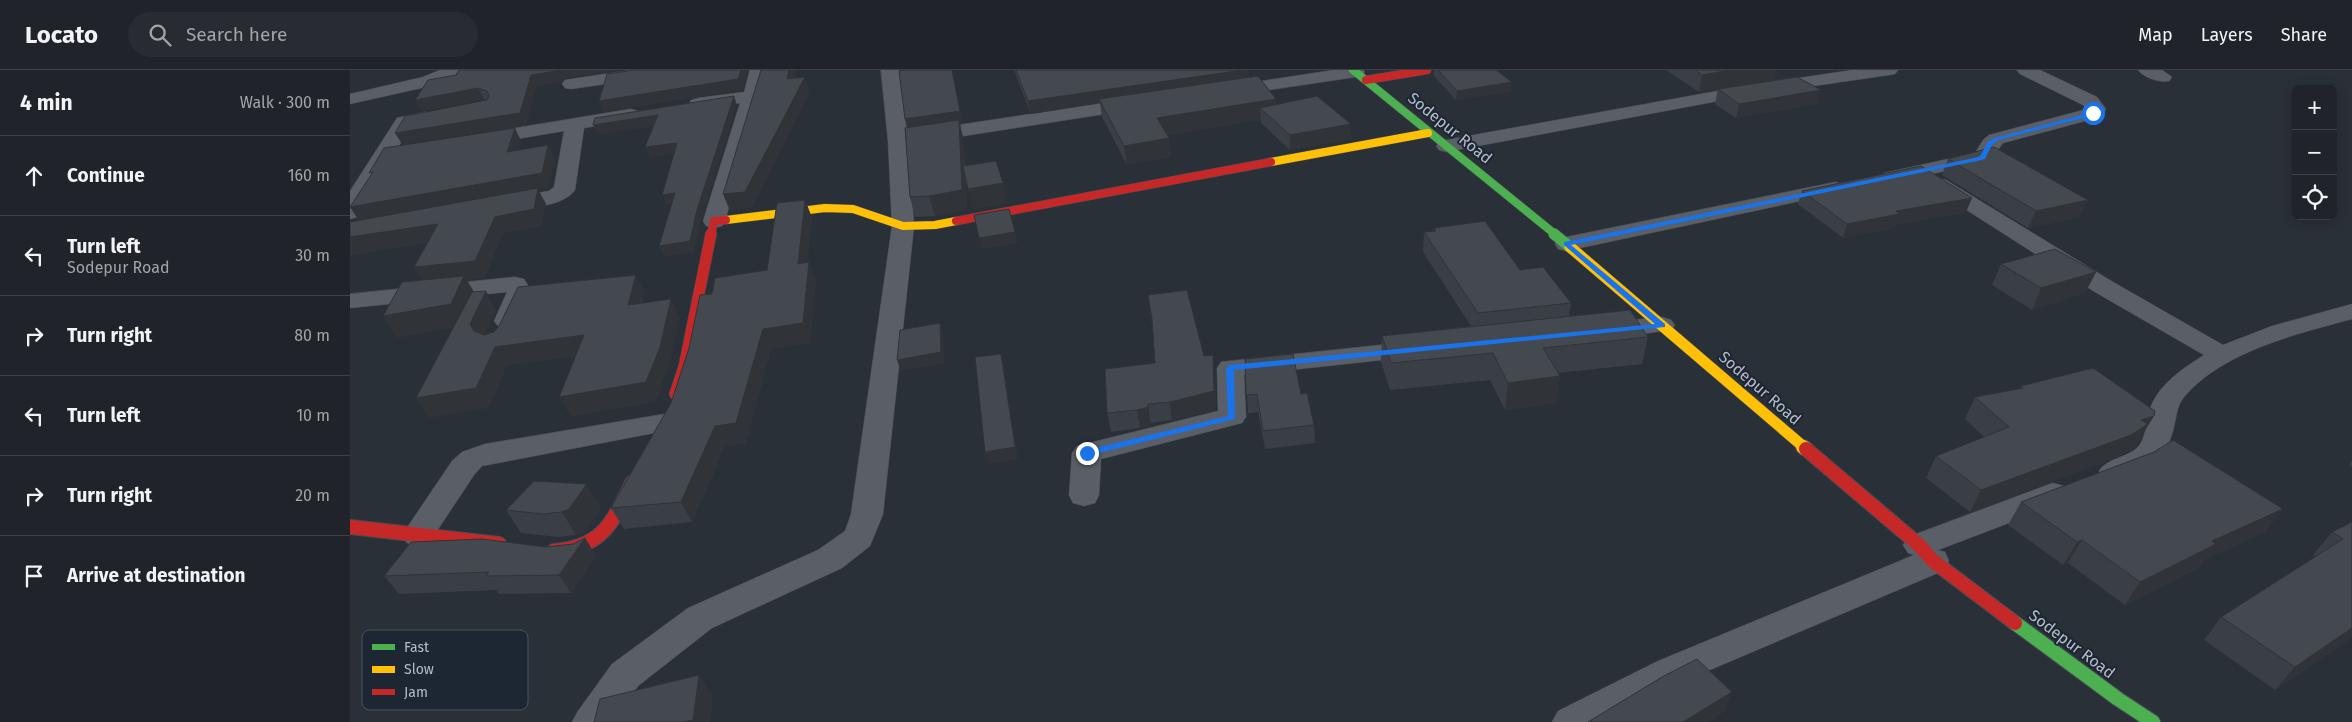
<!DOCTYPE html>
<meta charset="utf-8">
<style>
:root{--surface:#20242a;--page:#282c32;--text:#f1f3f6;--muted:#a2a4a8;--line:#3d4147}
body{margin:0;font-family:"Fira Sans",sans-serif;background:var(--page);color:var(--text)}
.controls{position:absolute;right:15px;top:15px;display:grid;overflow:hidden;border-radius:8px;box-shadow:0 2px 12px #0003}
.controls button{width:45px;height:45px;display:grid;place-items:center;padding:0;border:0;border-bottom:1px solid var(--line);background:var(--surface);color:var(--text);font:25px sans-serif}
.stop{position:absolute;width:15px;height:15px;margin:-11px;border:4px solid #1a73e8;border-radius:50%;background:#fff}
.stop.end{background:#1a73e8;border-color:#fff;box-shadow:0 1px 5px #0008}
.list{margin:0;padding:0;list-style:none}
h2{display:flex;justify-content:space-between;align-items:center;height:65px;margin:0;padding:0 20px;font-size:21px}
h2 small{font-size:16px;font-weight:400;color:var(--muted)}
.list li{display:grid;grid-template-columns:32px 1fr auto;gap:15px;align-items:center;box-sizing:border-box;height:80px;padding:0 20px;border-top:1px solid var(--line)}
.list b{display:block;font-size:19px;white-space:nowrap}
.list p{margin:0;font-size:16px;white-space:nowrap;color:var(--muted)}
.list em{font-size:16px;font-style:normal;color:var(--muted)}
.icon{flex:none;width:28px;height:28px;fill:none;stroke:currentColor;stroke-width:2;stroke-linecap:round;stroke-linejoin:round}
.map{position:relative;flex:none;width:2002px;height:652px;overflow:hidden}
header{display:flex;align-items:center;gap:30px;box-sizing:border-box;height:70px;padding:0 25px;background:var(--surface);border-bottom:1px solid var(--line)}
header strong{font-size:24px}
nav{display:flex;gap:28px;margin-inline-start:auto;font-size:18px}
.search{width:350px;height:45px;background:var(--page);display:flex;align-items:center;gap:12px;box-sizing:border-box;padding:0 18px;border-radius:28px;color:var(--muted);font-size:19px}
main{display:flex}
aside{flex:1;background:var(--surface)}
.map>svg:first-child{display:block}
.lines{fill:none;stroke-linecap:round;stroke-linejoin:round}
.street-casing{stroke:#484c53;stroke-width:1}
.fast-far2-casing{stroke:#484c53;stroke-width:9}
.fast-far1-casing{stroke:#484c53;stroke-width:12}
.fast-casing{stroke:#484c53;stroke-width:16}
.slow-far2-casing{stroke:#484c53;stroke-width:9}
.slow-far1-casing{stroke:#484c53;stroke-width:12}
.slow-casing{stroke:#484c53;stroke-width:16}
.jam-far2-casing{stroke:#484c53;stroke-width:9}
.jam-far1-casing{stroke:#484c53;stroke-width:12}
.jam-casing{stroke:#484c53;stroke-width:16}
.street{fill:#5a5e66;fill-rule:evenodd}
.fast-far2{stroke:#4caf50;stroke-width:8}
.fast-far1{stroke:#4caf50;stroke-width:11}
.fast{stroke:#4caf50;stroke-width:14}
.slow-far2{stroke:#ffc107;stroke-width:8}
.slow-far1{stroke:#ffc107;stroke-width:11}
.slow{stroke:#ffc107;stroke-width:14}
.jam-far2{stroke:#c62828;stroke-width:8}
.jam-far1{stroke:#c62828;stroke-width:11}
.jam{stroke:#c62828;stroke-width:14}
.wall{fill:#3a3f45}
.shaded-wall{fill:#303338}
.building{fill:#444950;stroke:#303338}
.route{fill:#1a73e8}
.labels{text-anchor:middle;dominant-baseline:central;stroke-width:4;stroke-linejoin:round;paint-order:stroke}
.street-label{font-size:16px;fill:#b4bcc9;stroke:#1d2633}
.key{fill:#1d2633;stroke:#4a5360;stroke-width:1}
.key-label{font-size:14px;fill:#b4bcc9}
</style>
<header>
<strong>Locato</strong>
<div class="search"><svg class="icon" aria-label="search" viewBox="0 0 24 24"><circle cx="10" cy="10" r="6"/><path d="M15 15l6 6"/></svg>Search here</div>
<nav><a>Map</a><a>Layers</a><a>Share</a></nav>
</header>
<main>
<aside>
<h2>4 min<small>Walk · 300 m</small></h2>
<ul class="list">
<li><svg class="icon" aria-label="ahead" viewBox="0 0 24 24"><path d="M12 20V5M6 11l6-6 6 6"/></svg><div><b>Continue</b></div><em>160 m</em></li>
<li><svg class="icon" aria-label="left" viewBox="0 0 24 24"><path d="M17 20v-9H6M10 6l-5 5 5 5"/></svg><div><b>Turn left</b><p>Sodepur Road</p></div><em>30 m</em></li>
<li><svg class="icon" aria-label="right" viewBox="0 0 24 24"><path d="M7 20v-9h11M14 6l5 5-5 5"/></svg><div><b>Turn right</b></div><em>80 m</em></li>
<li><svg class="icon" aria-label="left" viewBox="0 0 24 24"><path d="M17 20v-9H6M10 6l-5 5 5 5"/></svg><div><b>Turn left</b></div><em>10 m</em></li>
<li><svg class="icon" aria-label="right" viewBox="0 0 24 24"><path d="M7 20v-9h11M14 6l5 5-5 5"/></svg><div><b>Turn right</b></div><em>20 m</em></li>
<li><svg class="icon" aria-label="arrive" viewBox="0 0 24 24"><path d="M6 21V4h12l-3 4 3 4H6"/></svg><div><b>Arrive at destination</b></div></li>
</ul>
</aside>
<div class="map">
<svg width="2002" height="652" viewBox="0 0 2002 652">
<rect width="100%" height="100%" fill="#2a3038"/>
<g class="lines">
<g class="street-casing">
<g id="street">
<polygon points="90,0 114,0 111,4 85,15 0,34 0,24 73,7"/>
<polygon points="282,0 328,0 325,4 319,5 221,19 215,18 212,14 215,10 221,9"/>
<polygon points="400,0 418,0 375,151 372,156 364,158 356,156 353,151 390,33 348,40 341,38 339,34 341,30 348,28 394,22"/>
<polygon points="531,0 549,0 558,71 564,156 533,444 520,476 492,498 362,558 288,616 262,652 222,652 228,641 262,594 338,538 468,480 495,461 501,444 542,156 538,71"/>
<polygon points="984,0 1013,0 1015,2 1012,6 1006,7 879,26 873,25 870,21 873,17 879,16"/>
<polygon points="1503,0 1548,0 1545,4 1539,5 1395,26 1096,82 1089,80 1086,76 1089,72 1096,70 1395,16"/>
<polygon points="1667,0 1690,0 1747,27 1756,39 1750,47 1653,73 1640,91 1541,113 1534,111 1531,107 1534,103 1625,83 1633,70 1639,65 1737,39 1733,35 1670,4"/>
<path d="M1788,0h24l10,7 -3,4c-9,2 -25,-3 -31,-11z"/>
<polygon points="787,28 794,30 796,34 794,38 575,72 568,70 565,66 568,62 575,60"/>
<path d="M281,39l7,2 2,4 -2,4 -54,9 -9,62c-13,18 -49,17 -69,20l-8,-1 -3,-5 3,-5 51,-8 5,-4 10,-56 -83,14 -7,-2 -3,-4 3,-4z"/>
<polygon points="75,42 82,44 84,48 82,52 61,56 16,130 8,147 0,149 0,121 47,48"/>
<path d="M1589,108l7,2 167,102 110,63 49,-19 80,-22v15c-55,15 -129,32 -168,78 -6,7 -7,16 -9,25 -5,25 -14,42 -39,52 -12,5 -20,8 -33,4l-4,-7c8,-13 28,-13 39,-24 9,-10 8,-29 13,-41 10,-24 33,-38 53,-51l-109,-63 -163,-104 -3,-4 3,-4z"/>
<polygon points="1486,112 1493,114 1497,118 1493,122 1216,181 1208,179 1205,174 1208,169 1216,167"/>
<polygon points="165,207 174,209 181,220 181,226 166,256 157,259 148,256 144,251 157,222 0,238 0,224"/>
<polygon points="1312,247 1321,250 1325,255 1321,260 1254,269 1245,266 1241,261 1245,256 1254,253"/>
<polygon points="1069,271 1078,273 1082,279 1078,285 894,305 896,347 892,353 751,389 749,425 745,433 734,436 723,433 719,425 722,383 727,376 868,341 867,298 871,292"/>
<polygon points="315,344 325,347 329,353 325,359 132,396 124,405 79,473 68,477 57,473 52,465 102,391 112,382 135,374"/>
<polygon points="1703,413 1714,416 1718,424 1714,432 1588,480 1595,482 1599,491 1595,500 1334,611 1256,652 1202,652 1208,641 1308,591 1564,485 1558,483 1553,475 1558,467"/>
</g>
</g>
<g class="fast-far2-casing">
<polyline id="fast-far2" points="1003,0 1206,165"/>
</g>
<g class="fast-far1-casing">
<polyline id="fast-far1" points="1204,164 1220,177"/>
</g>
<g class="fast-casing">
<polyline id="fast" points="1665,553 1768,629 1803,652"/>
</g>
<g class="slow-far2-casing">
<g id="slow-far2">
<polyline points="921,92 1078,63"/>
<polyline points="376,150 475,138 503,139 553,156 585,155 606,151"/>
</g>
</g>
<g class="slow-far1-casing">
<polyline id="slow-far1" points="1220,177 1455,378"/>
</g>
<g class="slow-casing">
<polyline id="slow" points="1453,377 1456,379"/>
</g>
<g class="jam-far2-casing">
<g id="jam-far2">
<polyline points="1016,10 1077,0"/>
<polyline points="606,151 921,92"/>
<polyline points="361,165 364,151 376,150"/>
</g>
</g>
<g class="jam-far1-casing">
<polyline id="jam-far1" points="325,324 334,297 361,164"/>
</g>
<g class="jam-casing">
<g id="jam">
<polyline points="1456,379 1569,475 1583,491 1665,553"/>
<polyline points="0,457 149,474"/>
<path d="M204,481c50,-4 58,-29 79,-69"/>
</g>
</g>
<use href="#street" class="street"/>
<use href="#fast-far2" class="fast-far2"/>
<use href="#fast-far1" class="fast-far1"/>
<use href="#fast" class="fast"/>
<use href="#slow-far2" class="slow-far2"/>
<use href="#slow-far1" class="slow-far1"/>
<use href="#slow" class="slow"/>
<use href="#jam-far2" class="jam-far2"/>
<use href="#jam-far1" class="jam-far1"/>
<use href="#jam" class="jam"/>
</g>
<g class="wall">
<polygon points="109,0 269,0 215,8 211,12 186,16 176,55 52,74 137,30 134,29 72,41 65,30 106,5"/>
<polygon points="664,0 898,0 899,7 926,35 1001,69 940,80 911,53 911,50 817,65 821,87 777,95 752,47 750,33 681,44"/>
<polygon points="1084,0 1146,0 1161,21 1106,30 1084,6"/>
<polygon points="1316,0 1427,0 1424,10 1349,22"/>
<polygon points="1368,19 1471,20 1467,34 1386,48 1365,34"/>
<polygon points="610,54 613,68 615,95 653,113 657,133 623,139 616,108 617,140 585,146 565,147 560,127 555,58 613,54"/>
<polygon points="1598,89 1738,130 1730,147 1678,158 1592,105"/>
<polygon points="1452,121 1616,142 1546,155 1544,158 1493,168 1448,134"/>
<polygon points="455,130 462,148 457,193 466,211 460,273 421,279 396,373 375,376 342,452 274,459 261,438 321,333 362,224 417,200"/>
<polygon points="1084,158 1170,200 1221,233 1219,246 1298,267 1292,294 1208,303 1210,306 1206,333 1155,340 1140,310 1040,320 1031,292 1032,266 1121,256 1073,182 1074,162 1083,161"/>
<polygon points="1651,194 1746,202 1735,223 1682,240 1642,215"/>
<polygon points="798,225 854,286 865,303 866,340 822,350 801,353 801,356 790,358 761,362 757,343 805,293 802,255"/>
<polygon points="895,289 951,324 964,355 965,373 915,379 908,342 898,343"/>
<polygon points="1671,316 1791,368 1785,377 1768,387 1620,442 1576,408 1586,386 1634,367 1615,349 1625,327 1670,319"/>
<polygon points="2002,391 2002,397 1999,395"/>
<polygon points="1671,432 1916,462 1855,489 1850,497 1775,535 1718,493 1713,495 1658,455"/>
<polygon points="251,437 234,462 226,465 208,467 171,463 156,440"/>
<polygon points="2002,452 2002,567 1925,620 1854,570 1871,547 1966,486 1963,485 1982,462"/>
<polygon points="235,468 246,486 221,523 149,524 146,520 49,524 34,506 196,477 223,474"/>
</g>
<g class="shaded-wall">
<polygon points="207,0 269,0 215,8 211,12 186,16 176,55 52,74 45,63 170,43 181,5"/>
<polygon points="391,0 398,0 393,20 254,42 249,31"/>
<polygon points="439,0 447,0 442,24 437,9"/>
<polygon points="602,0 613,54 610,54 613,68 617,140 585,146 579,126 555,49"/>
<polygon points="893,0 898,0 899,11 749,29 750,33 681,44 678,31"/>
<polygon points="1380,0 1427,0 1424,10 1349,22 1352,5"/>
<polygon points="455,7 460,22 402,138 380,141 373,124"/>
<polygon points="1162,12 1161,21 1106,30 1107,21"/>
<polygon points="128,18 134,29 72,41 65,30"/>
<polygon points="1471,20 1467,34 1386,48 1389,34"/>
<polygon points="384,26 387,35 351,151 344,182 314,187 309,176 347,140"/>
<polygon points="926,29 927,48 910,38 911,50 809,67 807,48"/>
<polygon points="308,45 312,55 248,65 243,55"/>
<polygon points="1001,54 1001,69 940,80 940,65"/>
<polygon points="165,58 171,71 165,96 157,82"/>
<polygon points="819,68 821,87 777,95 774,76"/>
<polygon points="327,73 331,83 300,87 295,77"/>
<polygon points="198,75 205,88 199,117 188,119 196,134 192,156 154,163 135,208 117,210 127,227 115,256 47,268 33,246 75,214 64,197 145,147 9,151 0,137"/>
<polygon points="653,113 657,133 623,139 618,119"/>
<polygon points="325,123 330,133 317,135 312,125"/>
<polygon points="1622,128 1616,142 1546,155 1544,158 1493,168 1497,154 1546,141"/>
<polygon points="455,130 462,148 455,213 448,194"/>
<polygon points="1738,130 1730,147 1678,158 1686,141"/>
<polygon points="88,154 98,170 0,186 0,167"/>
<polygon points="665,162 668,173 632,179 629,168"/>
<polygon points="459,192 466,211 460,273 421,279 396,373 375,376 342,452 331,432 365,356 413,259"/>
<polygon points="1746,202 1735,223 1682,240 1691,218"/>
<polygon points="286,205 295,223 287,254 278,235"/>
<polygon points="136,221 147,240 131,273 120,254"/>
<polygon points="321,229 330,248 319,296 306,332 221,347 209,327"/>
<polygon points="590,253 593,265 595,294 551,301 547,290"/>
<polygon points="234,265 244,284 157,296 139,338 79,348 66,328 145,277"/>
<polygon points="651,284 654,295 668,389 639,394 635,382"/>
<polygon points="863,285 865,303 866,340 822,350 820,332"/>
<polygon points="1210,306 1206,333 1155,340 1158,313"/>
<polygon points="798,334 801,356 790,358 787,340"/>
<polygon points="1804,346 1785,377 1768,387 1620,442 1631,420 1791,350"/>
<polygon points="237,414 251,437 234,462 226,465 212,442"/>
<polygon points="1933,439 1916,462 1855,489 1850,497 1775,535 1790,512 1862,471"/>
<polygon points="235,468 246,486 221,523 209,505"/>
<polygon points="1732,470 1718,493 1713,495 1727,472"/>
<polygon points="2002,558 2002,567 1925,620 1945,597"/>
<polygon points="349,605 363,628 360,652 333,652"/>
<polygon points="1382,622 1374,642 1359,652 1333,652"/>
</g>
<g class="building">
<polygon points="109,0 207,0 206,1 181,5 170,43 45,63 55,46 137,30 139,25 137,21 128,18 65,30 78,10 106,5"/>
<polygon points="285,0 391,0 388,9 249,31 257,4"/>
<polygon points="411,0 439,0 437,9 455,7 395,122 373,124"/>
<polygon points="556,0 602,0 610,41 555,49 549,1"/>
<polygon points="666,0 893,0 678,31"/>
<polygon points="1088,0 1146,0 1162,12 1107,21"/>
<polygon points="1345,0 1380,0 1352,5"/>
<polygon points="908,6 926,29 807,48 819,68 774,76 749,29"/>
<polygon points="1447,7 1471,20 1389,34 1368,19"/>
<polygon points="384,26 347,140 340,171 309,176 325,123 312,125 327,73 295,77 308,45 243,55 245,48"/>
<polygon points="967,26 1001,54 940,65 910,38"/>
<polygon points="609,50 612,120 579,126 560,127 555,58"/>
<polygon points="165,58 157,82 198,75 192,103 0,137 23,102 19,103 34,78"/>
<polygon points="1644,77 1738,130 1686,141 1598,89"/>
<polygon points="646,91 653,113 618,119 613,96"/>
<polygon points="1571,96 1622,128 1546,141 1549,144 1497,154 1452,121"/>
<polygon points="188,118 184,139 145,147 125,191 64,197 88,154 0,167 0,152"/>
<polygon points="455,130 448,194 459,192 453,253 413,259 386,353 365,356 331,432 261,438 321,333 339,278 350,225 362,224 365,208 417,200 427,133"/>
<polygon points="659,139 665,162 629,168 624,145"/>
<polygon points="1135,151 1170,200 1193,197 1221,233 1128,243 1074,162 1086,161 1084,158"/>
<polygon points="1705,179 1746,202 1691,218 1651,194"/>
<polygon points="286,205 278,235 321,229 310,277 296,312 209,327 234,265 145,277 126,318 66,328 122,222 136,221 120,254 124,261 134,265 144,262 149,256 168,217"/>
<polygon points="114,206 101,234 33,246 52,212"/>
<polygon points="837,220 854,286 863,285 864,321 820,332 798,334 798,337 787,340 757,343 755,299 805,293 802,249 798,225"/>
<polygon points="1280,240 1298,267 1193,278 1210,306 1158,313 1143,283 1041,293 1032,266"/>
<polygon points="590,253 591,282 547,290 550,260"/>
<polygon points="651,284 665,377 635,382 625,287"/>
<polygon points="943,284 951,324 957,323 964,355 913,361 907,324 896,325 895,289"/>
<polygon points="1743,298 1805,341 1804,346 1791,350 1798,354 1781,365 1631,420 1586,386 1659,357 1625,327 1673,318 1671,316"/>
<polygon points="1823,370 1933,439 1862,471 1866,474 1790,512 1732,470 1727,472 1671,432 1804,382"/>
<polygon points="184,411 237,414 219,439 212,442 193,444 156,440"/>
<polygon points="2002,452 2002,558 1945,597 1871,547 1993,469 1982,462"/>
<polygon points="235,468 209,505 136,506 139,502 34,506 61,472 132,469 196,477 223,474"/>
<polygon points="1347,589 1382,622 1333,652 1238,652 1312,607"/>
<polygon points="349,605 343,650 333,652 244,652 250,629"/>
</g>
<polygon class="route" points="1743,42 1745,45 1648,70 1642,75 1635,89 1627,91 1221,175 1315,254 1315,257 884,300 885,349 737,386 733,383 737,380 878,346 876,298 880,295 1305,254 1214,175 1214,172 1624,88 1630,86 1638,72 1644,68"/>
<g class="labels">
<g class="street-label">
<text transform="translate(1100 58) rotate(39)">Sodepur Road</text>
<text transform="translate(1410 318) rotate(41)">Sodepur Road</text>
<text transform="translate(1722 574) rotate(37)">Sodepur Road</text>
</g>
</g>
<rect x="12" y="560" width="166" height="80" rx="8" class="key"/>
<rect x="22" y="574" width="23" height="6" fill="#4caf50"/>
<rect x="22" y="596" width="23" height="7" fill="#ffc107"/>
<rect x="22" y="619" width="23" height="6" fill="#c62828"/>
<g class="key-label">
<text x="54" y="582">Fast</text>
<text x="54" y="604">Slow</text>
<text x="54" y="627">Jam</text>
</g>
</svg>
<div class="controls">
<button>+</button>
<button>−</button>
<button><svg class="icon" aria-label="locate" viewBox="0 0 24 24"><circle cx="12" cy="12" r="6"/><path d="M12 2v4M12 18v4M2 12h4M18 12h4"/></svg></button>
</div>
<div class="stop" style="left:1743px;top:43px"></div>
<div class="stop end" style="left:737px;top:383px"></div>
</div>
</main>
